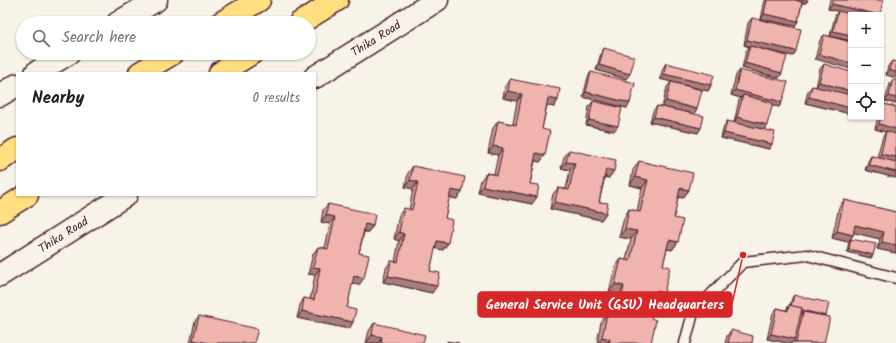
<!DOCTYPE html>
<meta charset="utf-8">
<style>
:root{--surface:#fff;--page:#f2f2f2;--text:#202124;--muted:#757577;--line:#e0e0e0}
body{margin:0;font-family:Kalam,sans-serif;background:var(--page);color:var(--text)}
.controls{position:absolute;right:12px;top:12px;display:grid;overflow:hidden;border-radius:0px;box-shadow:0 1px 3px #0004}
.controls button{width:36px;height:36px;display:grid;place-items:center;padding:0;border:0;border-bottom:1px solid var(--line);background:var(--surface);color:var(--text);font:20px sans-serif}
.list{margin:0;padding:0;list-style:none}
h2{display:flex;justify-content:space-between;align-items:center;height:52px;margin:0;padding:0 16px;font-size:17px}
h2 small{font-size:13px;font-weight:400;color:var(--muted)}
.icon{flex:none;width:22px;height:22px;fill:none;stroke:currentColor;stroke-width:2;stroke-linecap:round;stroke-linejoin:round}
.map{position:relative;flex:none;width:896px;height:343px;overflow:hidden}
.search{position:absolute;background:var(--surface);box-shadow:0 1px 3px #0004;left:16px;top:16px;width:300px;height:44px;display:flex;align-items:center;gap:10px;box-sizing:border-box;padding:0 14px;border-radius:22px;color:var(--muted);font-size:15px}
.panel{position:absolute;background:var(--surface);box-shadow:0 1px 3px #0004;left:16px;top:72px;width:300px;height:124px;border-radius:0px}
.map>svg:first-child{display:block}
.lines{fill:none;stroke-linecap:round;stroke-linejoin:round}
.service-casing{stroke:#4a1f2b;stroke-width:13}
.secondary-casing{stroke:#4a1f2b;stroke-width:25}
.trunk-casing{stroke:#4a1f2b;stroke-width:25}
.service{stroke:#f7f3e8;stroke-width:10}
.secondary{stroke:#f7f3e8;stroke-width:22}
.trunk{stroke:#ffdf80;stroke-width:22}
.wall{fill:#ce9b96;stroke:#4a1f2b}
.shaded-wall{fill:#a77e7a;stroke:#4a1f2b}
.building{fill:#efb4ae;stroke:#4a1f2b}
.labels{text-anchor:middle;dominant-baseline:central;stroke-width:3.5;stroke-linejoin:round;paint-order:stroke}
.street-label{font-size:12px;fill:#4a1f2b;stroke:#f7f3e8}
.leader{fill:none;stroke:#d62828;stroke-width:1.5}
.callout-dot{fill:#d62828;stroke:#f7f3e8;stroke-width:1.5}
.callout{fill:#d62828;stroke:#d62828;stroke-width:1.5}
.callout-label{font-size:13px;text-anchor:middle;font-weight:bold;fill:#fff}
</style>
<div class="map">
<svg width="896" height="343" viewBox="0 0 896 343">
<rect width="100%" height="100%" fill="#f7f3e8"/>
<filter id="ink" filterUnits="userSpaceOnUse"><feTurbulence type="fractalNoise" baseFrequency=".025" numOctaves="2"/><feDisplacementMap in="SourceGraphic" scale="8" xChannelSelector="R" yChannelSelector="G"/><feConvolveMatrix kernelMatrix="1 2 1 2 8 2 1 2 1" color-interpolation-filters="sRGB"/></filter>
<g filter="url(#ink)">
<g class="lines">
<g class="service-casing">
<polyline id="service" points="685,343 693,313 743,262 807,255 896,278"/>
</g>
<g class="secondary-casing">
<g id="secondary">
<polyline points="118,23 156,0"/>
<polyline points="36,73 69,53"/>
<path id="s1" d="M315,77l122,-77"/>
<polyline points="0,95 17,85"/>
<path id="s2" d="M0,275l126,-80"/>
</g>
</g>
<g class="trunk-casing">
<g id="trunk">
<polyline points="221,23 259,0"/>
<polyline points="300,23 337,0"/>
<polyline points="140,73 173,53"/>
<polyline points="220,73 252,53"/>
<polyline points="0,160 17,149"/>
<polyline points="0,212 27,195"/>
</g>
</g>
<use href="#service" class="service"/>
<use href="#secondary" class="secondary"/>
<use href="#trunk" class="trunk"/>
</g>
<g class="wall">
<polygon points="765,0 808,0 806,3 802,3 798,21 795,26 761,19"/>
<polygon points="830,0 883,0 851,15 851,41 830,36 835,16 838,11 828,9"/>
<polygon points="752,18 793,56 765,50 782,73 779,78 742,68 746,51 749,47 744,45 748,23"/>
<polygon points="824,35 851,42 815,59 820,40"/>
<polygon points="604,48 626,79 596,70 601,53"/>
<polygon points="892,61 896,62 886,75 888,66"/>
<polygon points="666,63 711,85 708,91 660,79 663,68"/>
<polygon points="824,64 849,95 851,95 851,114 805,103 808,91 812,86 816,87 820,69"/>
<polygon points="740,70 782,102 779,107 772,105 764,130 772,144 769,149 721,138 724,126 727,121 734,123 739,100 741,98 731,95 736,75"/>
<polygon points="591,72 630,103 627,108 583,97 588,77"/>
<polygon points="510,79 558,100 554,107 547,105 542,129 545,155 540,162 535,161 530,184 532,204 478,193 481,180 486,173 494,174 498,155 488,153 493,128 498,121 513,124 517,101 503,98 505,86"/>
<polygon points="893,79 896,104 885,101 890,84"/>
<polygon points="671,82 694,114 698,133 650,122 653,111 657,106 687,112 662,107 667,87"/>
<polygon points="593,101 614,131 586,125 589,107"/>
<polygon points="884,104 896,107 896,178 865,170 868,161 871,156 877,157 883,136 886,132 875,129 878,117 881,117 881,109"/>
<polygon points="569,150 609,178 605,177 599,202 606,213 601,220 550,209 553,194 558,188 566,189 570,170 561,168 564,157"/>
<polygon points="639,161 689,190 683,198 678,197 674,218 678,242 672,250 667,249 663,265 664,293 658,301 655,300 651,318 651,343 597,343 601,322 607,314 614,315 619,295 609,292 615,267 621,259 626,260 631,239 619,237 624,218 629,209 637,211 642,188 630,185 633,170"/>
<polygon points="413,166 457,199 449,197 445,218 448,243 443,250 435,248 430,271 432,293 383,282 386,268 391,261 395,262 399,241 394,239 399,215 404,208 409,210 413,189 405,187 408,173"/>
<polygon points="844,200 896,212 896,253 877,249 880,239 853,232 853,235 848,242 832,238 839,207"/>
<polygon points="328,204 373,226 368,232 364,232 359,253 359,285 352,284 347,308 353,322 349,329 297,318 300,305 304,298 310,300 315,275 308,274 313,254 318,247 325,248 330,224 321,222 323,210"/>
<polygon points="851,239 873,255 871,258 847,252 849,241"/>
<polygon points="794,295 826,317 824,343 794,343 794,340 792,343 787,343 767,339 773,313 777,308 786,310 789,305 790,305 792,298"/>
<polygon points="199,316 254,343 190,343 195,321"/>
<polygon points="374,323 423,343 366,343 369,331"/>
<polygon points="731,330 752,343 725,343 727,336"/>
</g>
<g class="shaded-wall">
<polygon points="791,0 808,0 806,3"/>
<polygon points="832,4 877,15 853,15 828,9"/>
<polygon points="764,14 798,21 795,26 761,19"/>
<polygon points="833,31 851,35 851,41 830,36"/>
<polygon points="747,40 796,51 793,56 744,45"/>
<polygon points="819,54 851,63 851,69 815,59"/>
<polygon points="745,63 782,73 779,78 742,68"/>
<polygon points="599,65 630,74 626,79 596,70"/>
<polygon points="889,70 896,72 896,78 886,75"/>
<polygon points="664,74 711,85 708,91 660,79"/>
<polygon points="819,82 851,91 851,92 848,96 816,87"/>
<polygon points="735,90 782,102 779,107 742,98 743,95 741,98 731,95"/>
<polygon points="508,91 522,94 517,101 503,98"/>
<polygon points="586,92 630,103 627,108 583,97"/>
<polygon points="889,96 896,98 896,104 885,101"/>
<polygon points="809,97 851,108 851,114 805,103"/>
<polygon points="548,98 558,100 554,107 543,105"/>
<polygon points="666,101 697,109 694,114 662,107"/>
<polygon points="654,117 701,128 698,133 650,122"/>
<polygon points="737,117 767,125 764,130 734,123"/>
<polygon points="589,120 618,126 614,131 586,125"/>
<polygon points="879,124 896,129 896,135 875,129"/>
<polygon points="724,133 772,144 769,149 721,138"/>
<polygon points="493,146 503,148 498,155 488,153"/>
<polygon points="536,153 545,155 540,162 531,160"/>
<polygon points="881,154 896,157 896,163 877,159"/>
<polygon points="566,162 575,163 570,170 561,168"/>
<polygon points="869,165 896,172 896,178 865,170"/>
<polygon points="606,169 614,171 609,178 602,176"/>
<polygon points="635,177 648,180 642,188 630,185"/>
<polygon points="410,180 418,182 413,189 405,187"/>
<polygon points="483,186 537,197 532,204 478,193"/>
<polygon points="680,188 689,190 683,198 675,196"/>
<polygon points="451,190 462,192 457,199 446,197"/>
<polygon points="555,202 606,213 601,220 550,209"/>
<polygon points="326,215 335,217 330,224 321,222"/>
<polygon points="365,224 373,226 368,232 361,231"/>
<polygon points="855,225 884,232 880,239 850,232"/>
<polygon points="625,229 637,231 631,239 619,237"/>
<polygon points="837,231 853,235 848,242 832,238"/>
<polygon points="399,232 404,234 399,241 394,239"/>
<polygon points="669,240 678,242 672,250 663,248"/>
<polygon points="437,241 448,243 443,250 432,248"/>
<polygon points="882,242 896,245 896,253 877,249"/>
<polygon points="849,249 873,255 871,258 847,252"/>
<polygon points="313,267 320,268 315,275 308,274"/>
<polygon points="354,276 364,278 359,285 349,283"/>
<polygon points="388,276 437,286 432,293 383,282"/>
<polygon points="615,284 624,286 619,295 609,292"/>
<polygon points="657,291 664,293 658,301 652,299"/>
<polygon points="791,307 826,316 824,319 803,312 802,313 789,310"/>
<polygon points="302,311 353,322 349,329 297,318"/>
<polygon points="771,334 795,339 792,343 787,343 767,339"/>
<polygon points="372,335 382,337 378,343 366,343"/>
<polygon points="602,337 610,339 607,343 598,343"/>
<polygon points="193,340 209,343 191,343"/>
</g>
<g class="building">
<polygon points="767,0 795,0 802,2 798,21 764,14"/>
<polygon points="833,0 883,0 880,15 832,4"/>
<polygon points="838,11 855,15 851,15 851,35 833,31"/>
<polygon points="752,18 801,29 796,51 747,40"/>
<polygon points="824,35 851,42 851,63 819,54"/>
<polygon points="750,46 787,56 782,73 745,63"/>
<polygon points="604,48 635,57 630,74 599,65"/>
<polygon points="892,61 896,62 896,72 889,70"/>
<polygon points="666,63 714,75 711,85 664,74"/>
<polygon points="824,64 851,72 851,91 819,82"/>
<polygon points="740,70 788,82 782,102 735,90"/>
<polygon points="591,72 635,83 630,103 586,92"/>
<polygon points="510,79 560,89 558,100 548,98 542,129 550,131 545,155 536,153 530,184 539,185 537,197 483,186 486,173 497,175 503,148 493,146 498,121 516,125 522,94 508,91"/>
<polygon points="893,79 896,80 896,98 889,96"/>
<polygon points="671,82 702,90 697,109 666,101"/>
<polygon points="812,86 851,95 851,108 809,97"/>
<polygon points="743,95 773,103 767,125 737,117"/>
<polygon points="593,101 622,108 618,126 589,120"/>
<polygon points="884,104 896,107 896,129 879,124"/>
<polygon points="657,106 704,116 701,128 654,117"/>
<polygon points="727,121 775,132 772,144 724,133"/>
<polygon points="886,131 896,134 896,157 881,154"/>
<polygon points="569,150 616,160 614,171 606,169 599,202 608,203 606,213 555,202 558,188 569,190 575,163 566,162"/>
<polygon points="871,156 896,162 896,172 869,165"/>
<polygon points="639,161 693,173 689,190 680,188 674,218 683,220 678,242 669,240 663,265 670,267 664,293 657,291 651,318 656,320 651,343 643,342 643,343 609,343 610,339 602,337 607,314 618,316 624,286 615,284 621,259 630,261 637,231 625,229 629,209 640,212 648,180 635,177"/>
<polygon points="413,166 465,177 462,192 451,190 445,218 452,220 448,243 437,241 430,271 440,273 437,286 388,276 391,261 398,262 404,234 399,232 404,208 412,210 418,182 410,180"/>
<polygon points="844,200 896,212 896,245 882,242 884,232 855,225 853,235 837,231"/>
<polygon points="328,204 375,214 373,226 365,224 359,253 369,255 364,278 354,276 347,308 356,310 353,322 302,311 304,298 314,300 320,268 313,267 318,247 328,249 335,217 326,215"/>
<polygon points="851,239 876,244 873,255 849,249"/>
<polygon points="794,295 829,303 826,316 802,310 802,308 791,306"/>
<polygon points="789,305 802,308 795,339 771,334 777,308 788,311"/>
<polygon points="803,312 830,317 824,343 796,343"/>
<polygon points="199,316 258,329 254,343 209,343 193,340"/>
<polygon points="374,323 425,335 423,343 381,343 382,337 372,335"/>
<polygon points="731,330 753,336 752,343 728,343"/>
<polygon points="447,341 459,343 447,343"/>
</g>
</g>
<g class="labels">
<g class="street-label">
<text stroke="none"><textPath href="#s1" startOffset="72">Thika Road</textPath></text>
<text stroke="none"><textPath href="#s2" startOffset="75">Thika Road</textPath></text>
</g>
</g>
<path class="leader" d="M743 255L732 304"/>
<circle class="callout-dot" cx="743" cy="255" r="4"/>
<rect class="callout" x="478" y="292" width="254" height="25" rx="4"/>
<g class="callout-label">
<text x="605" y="309">General Service Unit (GSU) Headquarters</text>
</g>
</svg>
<div class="controls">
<button>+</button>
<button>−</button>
<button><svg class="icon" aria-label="locate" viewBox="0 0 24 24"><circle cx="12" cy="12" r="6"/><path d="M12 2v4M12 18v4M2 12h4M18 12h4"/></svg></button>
</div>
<div class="search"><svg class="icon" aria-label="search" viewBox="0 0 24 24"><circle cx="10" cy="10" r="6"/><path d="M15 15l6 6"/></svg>Search here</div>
<section class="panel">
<h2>Nearby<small>0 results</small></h2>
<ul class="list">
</ul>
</section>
</div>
